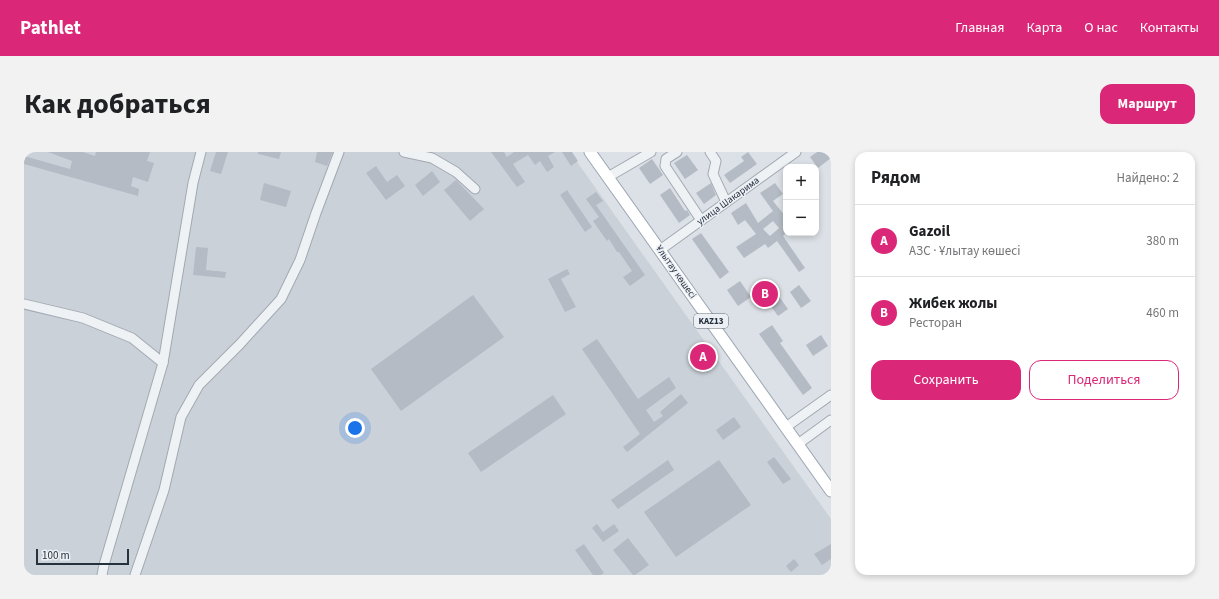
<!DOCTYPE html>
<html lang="ru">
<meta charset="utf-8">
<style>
:root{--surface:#fff;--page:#f2f2f2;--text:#202124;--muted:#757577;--line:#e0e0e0;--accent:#db2777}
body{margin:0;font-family:"Source Sans 3",sans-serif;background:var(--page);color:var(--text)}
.controls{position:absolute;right:12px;top:12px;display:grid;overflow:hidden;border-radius:8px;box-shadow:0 2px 6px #0003}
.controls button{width:36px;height:36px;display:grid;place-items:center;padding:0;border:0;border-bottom:1px solid var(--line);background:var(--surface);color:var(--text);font:20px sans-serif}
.scale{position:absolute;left:12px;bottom:10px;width:93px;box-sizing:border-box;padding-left:4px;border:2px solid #26313e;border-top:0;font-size:11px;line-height:14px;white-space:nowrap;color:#26313e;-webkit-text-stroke:3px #ecf0f5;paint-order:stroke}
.you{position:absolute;left:331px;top:276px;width:14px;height:14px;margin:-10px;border:3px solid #fff;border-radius:50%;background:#1a73e8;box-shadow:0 0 0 6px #1a73e833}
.badge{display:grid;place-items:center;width:26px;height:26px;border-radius:50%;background:var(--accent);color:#fff;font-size:13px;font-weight:700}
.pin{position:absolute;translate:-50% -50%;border:2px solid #fff;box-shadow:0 1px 4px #0006}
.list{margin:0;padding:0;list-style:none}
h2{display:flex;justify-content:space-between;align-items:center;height:52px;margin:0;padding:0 16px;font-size:17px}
h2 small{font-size:13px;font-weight:400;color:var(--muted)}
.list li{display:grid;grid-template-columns:26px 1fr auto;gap:12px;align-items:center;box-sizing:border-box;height:72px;padding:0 16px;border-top:1px solid var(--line)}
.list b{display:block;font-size:15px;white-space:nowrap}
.list p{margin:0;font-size:13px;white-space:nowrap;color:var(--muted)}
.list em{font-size:13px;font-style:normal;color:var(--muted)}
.actions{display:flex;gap:8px;padding:12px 16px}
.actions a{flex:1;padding:9px 0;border:1px solid var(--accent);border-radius:12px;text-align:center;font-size:14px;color:var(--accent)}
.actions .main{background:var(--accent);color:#fff}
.map{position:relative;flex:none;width:807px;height:423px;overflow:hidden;border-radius:12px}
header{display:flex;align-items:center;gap:24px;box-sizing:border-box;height:56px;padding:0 20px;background:var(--accent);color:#fff}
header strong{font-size:19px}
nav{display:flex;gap:22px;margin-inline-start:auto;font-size:14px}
.intro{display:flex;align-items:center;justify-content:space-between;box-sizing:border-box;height:96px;padding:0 24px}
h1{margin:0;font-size:28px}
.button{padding:10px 18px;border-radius:12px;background:var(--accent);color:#fff;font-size:14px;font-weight:700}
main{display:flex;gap:24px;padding:0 24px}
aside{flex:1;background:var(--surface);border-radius:12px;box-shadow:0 2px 6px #0003}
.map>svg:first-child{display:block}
.built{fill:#cad1d9}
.building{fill:#b4bbc4;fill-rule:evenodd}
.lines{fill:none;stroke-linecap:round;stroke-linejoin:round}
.minor-casing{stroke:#a2a9b1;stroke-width:11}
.major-casing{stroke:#9ca7b3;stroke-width:13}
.minor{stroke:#eff2f5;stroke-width:9}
.major{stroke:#fff;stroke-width:11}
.labels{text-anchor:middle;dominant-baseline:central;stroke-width:3;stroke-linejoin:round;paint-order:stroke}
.shield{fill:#ecf0f5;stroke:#616a75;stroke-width:1}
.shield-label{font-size:9px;font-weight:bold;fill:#26313e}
.street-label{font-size:10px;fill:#26313e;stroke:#ecf0f5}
</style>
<header>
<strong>Pathlet</strong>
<nav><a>Главная</a><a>Карта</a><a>О нас</a><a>Контакты</a></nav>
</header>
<div class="intro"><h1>Как добраться</h1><a class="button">Маршрут</a></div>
<main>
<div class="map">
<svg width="807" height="423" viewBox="0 0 807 423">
<rect width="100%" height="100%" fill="#dce1e7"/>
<polygon class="built" points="0,0 546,0 807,367 807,423 0,423"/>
<g class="building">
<polygon points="24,0 59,0 71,4 72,0 126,0 123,9 130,11 124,30 109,25 107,34 115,37 114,44 0,12 0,4 46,17 48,9"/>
<polygon points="192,0 204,0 197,22 186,19"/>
<polygon points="234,0 257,0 255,7 234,2"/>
<polygon points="293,0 309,0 303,14 291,10"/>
<polygon points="467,0 480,0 483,5 490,0 531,0 524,4 530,15 523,20 516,9 511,13 504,3 489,12 501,30 493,35"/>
<polygon points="538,0 548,0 554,9 547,14"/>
<polygon points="724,0 733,12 706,31 700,23 720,9 717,5"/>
<polygon points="793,0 805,0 807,6 794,16 786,5"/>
<polygon points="663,3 674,18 661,27 650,11"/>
<polygon points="628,7 639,23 626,32 615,16"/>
<polygon points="352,14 363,30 373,23 381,34 362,48 342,21"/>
<polygon points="408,19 416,30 399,44 391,33"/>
<polygon points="432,28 460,57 446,69 420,38"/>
<polygon points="240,31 267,39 262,55 236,48"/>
<polygon points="687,31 692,43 680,52 672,41"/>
<path d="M751,31l8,11 -10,7 13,16v16l-3,3 22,32 -6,4 -22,-31 -9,7 -3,-4 -21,14 -8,-11 20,-13 -11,-14 -7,5 -7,-12 15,-10 12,20 15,-12 -13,-18zM749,69l6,7 -9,8 -7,-7z"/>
<polygon points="646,36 661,59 663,58 666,63 655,71 636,43"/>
<polygon points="543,38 568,75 561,80 536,43"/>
<polygon points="572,40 579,49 572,53 621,123 606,134 599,125 608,119 595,100 593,100 585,87 583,89 569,69 575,65 562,47"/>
<polygon points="677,81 705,120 696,127 668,87"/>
<polygon points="172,95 184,96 182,118 202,120 201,126 169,123"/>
<polygon points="543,117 546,122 537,127 552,155 541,160 524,127"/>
<polygon points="716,129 727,145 714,154 703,138"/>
<polygon points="746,132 764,157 754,164 736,139"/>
<polygon points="775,133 787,149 777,156 766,140"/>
<polygon points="449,143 480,185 377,259 347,217"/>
<polygon points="748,173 759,189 756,191 788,236 779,243 735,182"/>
<polygon points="797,183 804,194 789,204 782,193"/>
<polygon points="573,187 614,247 645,225 652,236 622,258 630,270 639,264 636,260 657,242 664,251 603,300 599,295 616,282 558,197"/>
<polygon points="529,243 542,262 457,320 444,301"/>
<polygon points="710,265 717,275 699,288 692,278"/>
<polygon points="750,305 767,327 759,332 743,310"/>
<polygon points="644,308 650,318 594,357 587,348"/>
<polygon points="695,308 727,353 652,405 620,360"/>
<polygon points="573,372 579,380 590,372 595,379 579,390 568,376"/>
<polygon points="604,386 625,413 611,423 609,423 589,398"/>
<polygon points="560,392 580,421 577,423 569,423 551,398"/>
<polygon points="807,392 807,407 798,413 790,402"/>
<polygon points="770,407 775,413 767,420 762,414"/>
</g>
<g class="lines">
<g class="minor-casing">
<g id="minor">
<polyline points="380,0 408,6 432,20 451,37"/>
<polyline points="653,0 642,7 641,14 677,68"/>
<polyline points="686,0 692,9 689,22 702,50"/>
<polyline points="584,25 627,0"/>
<polyline points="636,98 772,0"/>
<polyline points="0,152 59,166 108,186 139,211 80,413 78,423"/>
<polyline points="139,211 169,31 177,0"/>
<polyline points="762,275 807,243"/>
<polyline points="774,292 807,268"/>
<polyline points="111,423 140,338 157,265 175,233 216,192 257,147 276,108 292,61 315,0"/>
</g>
</g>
<g class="major-casing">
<polyline id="major" points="566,0 807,339"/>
</g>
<use href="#minor" class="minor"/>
<use href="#major" class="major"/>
</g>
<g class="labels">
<rect class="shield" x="670" y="162" width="34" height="14" rx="3"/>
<g class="shield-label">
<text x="687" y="169">KAZ13</text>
</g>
<g class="street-label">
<text transform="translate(704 49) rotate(-36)">улица Шакарима</text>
<text transform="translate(652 120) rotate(55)">Ұлытау көшесі</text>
</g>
</g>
</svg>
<div class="controls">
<button>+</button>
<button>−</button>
</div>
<div class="scale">100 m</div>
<div class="you"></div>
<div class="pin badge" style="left:679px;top:205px">A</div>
<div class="pin badge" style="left:741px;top:142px">B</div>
</div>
<aside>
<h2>Рядом<small>Найдено: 2</small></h2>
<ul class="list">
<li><span class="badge">A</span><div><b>Gazoil</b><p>АЗС · Ұлытау көшесі</p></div><em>380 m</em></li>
<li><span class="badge">B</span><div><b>Жибек жолы</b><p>Ресторан</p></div><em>460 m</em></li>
</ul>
<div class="actions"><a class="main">Сохранить</a><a>Поделиться</a></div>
</aside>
</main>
